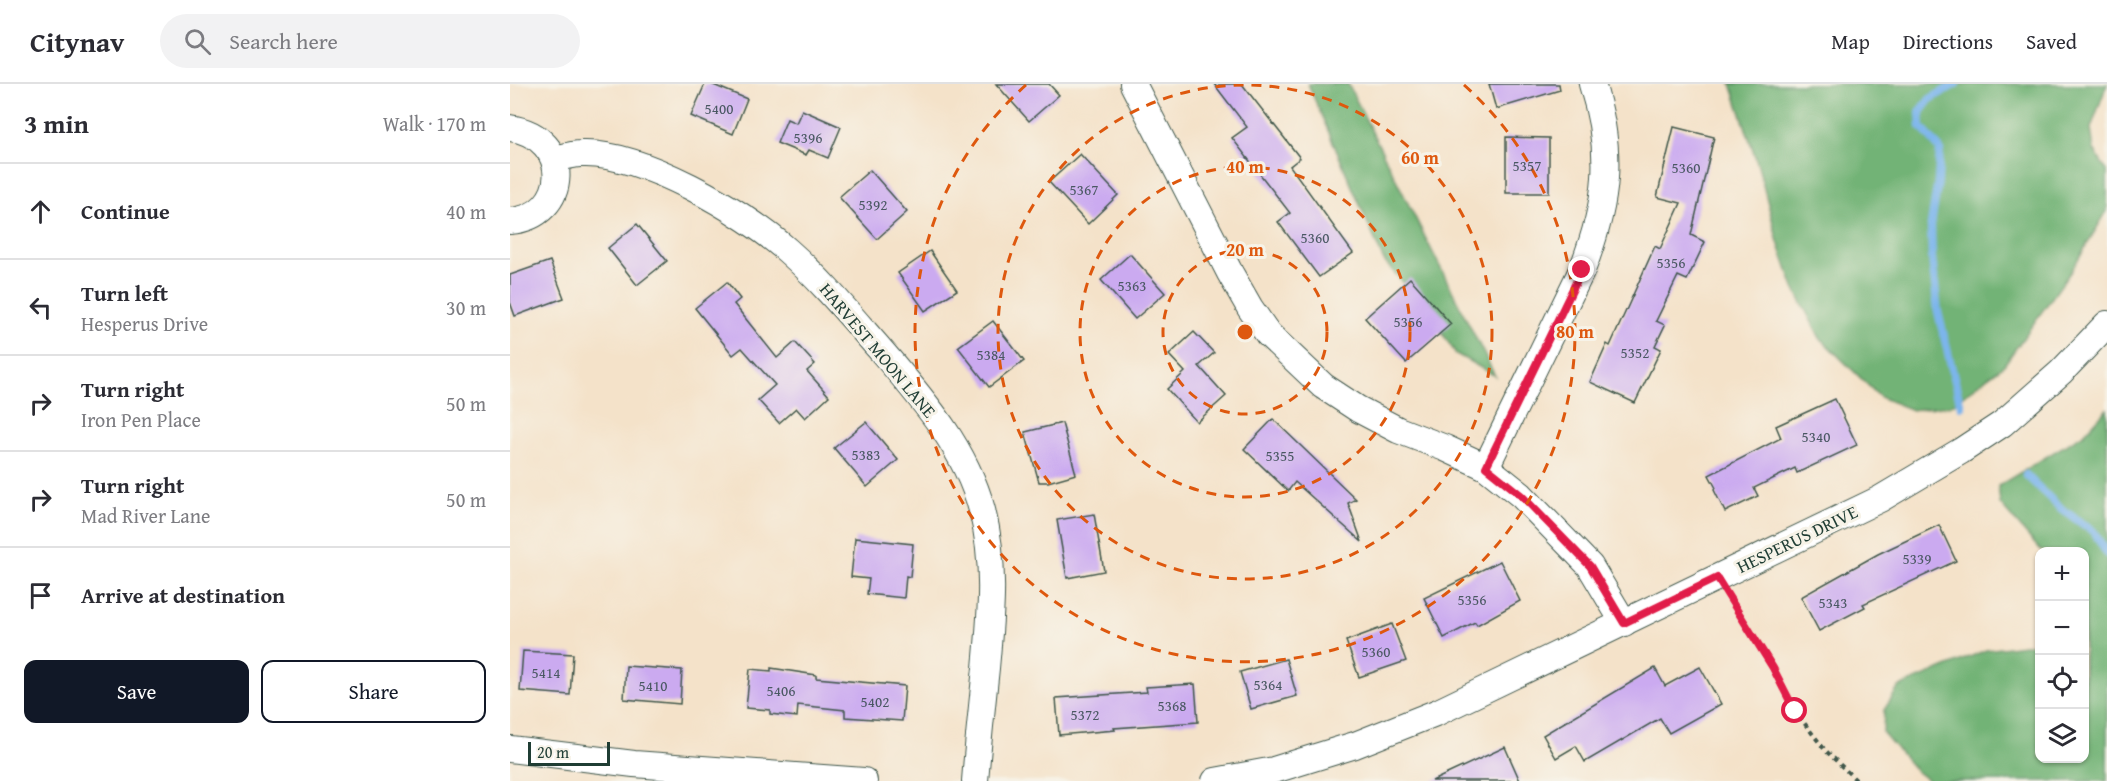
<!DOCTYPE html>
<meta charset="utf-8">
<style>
:root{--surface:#fff;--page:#f2f2f3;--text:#2b2b33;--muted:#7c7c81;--line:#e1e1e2;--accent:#111827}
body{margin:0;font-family:"Gentium Book Plus",serif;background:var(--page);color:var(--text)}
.controls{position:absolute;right:18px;bottom:18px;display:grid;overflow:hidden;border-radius:12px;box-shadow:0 2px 4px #0004}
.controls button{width:54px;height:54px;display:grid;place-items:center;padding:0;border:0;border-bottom:2px solid var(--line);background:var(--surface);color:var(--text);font:30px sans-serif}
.scale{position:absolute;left:18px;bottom:15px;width:82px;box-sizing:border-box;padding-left:6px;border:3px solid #1f3d34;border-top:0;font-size:16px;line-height:21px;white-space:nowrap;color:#1f3d34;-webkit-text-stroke:4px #f7f3e8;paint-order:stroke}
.stop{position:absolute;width:18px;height:18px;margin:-14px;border:4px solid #e11d48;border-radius:50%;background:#fff}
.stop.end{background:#e11d48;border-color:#fff;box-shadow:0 2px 6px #0008}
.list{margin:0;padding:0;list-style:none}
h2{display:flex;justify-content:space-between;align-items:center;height:78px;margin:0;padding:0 24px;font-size:26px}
h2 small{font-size:20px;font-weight:400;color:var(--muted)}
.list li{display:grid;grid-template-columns:39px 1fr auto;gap:18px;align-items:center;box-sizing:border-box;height:96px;padding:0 24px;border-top:2px solid var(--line)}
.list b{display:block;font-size:22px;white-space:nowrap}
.list p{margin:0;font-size:20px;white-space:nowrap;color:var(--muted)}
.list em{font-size:20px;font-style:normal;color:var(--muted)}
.actions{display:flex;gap:12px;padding:18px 24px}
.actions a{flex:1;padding:14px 0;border:2px solid var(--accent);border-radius:12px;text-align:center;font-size:21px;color:var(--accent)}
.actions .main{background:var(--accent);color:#fff}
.icon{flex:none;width:33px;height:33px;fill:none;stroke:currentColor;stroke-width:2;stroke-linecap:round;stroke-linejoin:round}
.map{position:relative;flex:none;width:1597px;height:697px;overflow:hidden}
header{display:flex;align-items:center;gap:36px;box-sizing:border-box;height:84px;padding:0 30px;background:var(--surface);border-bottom:2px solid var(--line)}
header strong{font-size:28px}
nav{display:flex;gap:33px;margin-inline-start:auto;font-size:21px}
.search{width:420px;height:54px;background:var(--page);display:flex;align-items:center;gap:15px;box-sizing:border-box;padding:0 21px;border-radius:33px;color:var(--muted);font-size:22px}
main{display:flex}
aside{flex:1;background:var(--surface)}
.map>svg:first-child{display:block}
.forest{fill:#72b376;stroke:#487855;stroke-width:1.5}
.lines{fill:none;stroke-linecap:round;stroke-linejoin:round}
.stream{stroke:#7bb5ec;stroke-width:8}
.building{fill:#cbaaf0}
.street-casing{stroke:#3f564a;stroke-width:28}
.path{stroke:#3f564a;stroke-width:4;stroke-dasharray:4.5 4.5;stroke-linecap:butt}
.street{stroke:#fff;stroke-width:26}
.route{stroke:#e11d48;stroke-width:8}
.ring{fill:none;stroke:#de580e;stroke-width:3;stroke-dasharray:10 8}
.labels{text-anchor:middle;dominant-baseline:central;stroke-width:6;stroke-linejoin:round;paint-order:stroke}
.number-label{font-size:15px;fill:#4a5863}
.street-label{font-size:18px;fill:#1f3d34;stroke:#f7f3e8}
.centre{fill:#de580e;stroke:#f7f3e8;stroke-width:3}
.ring-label{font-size:18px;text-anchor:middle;font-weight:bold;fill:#de580e;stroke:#f7f3e8;stroke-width:6;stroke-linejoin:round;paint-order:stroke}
</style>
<header>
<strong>Citynav</strong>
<div class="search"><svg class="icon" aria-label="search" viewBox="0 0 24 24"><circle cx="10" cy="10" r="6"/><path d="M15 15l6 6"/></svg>Search here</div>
<nav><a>Map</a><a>Directions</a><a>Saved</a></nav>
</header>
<main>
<aside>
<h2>3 min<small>Walk · 170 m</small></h2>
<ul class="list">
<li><svg class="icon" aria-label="ahead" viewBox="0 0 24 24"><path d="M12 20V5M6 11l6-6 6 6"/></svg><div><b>Continue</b></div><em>40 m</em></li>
<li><svg class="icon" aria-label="left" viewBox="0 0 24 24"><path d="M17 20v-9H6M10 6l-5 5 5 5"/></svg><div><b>Turn left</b><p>Hesperus Drive</p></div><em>30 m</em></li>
<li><svg class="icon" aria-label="right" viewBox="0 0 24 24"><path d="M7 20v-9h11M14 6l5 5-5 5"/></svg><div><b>Turn right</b><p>Iron Pen Place</p></div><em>50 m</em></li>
<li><svg class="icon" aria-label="right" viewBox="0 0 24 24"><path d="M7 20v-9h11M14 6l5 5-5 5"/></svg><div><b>Turn right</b><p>Mad River Lane</p></div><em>50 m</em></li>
<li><svg class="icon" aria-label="arrive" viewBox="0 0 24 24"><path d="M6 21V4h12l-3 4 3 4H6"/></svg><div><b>Arrive at destination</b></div></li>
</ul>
<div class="actions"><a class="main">Save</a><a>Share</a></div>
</aside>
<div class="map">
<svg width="1597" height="697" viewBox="0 0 1597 697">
<rect width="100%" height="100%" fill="#f7f3e8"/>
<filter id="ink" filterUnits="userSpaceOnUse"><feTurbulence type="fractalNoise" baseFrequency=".0167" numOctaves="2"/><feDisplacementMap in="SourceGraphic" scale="12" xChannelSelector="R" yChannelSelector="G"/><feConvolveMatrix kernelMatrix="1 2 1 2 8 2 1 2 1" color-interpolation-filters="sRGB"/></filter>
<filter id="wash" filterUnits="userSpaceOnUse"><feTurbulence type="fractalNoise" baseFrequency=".008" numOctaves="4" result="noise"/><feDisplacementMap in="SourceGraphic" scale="24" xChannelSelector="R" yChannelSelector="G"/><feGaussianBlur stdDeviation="1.35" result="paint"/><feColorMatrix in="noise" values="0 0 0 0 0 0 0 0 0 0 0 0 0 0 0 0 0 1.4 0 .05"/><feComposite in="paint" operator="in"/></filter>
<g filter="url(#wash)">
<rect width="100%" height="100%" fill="#f4e2c9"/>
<g class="forest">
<polygon points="798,0 838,0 985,292 946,270 914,222 874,177"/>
<polygon points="1221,0 1597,0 1581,44 1584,66 1597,87 1597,127 1561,187 1494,281 1441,321 1402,326 1370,313 1310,254 1284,204 1268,158 1247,78"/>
<polygon points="1597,325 1597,697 1419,697 1406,687 1373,649 1374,626 1389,603 1476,566 1529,559 1530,674 1574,674 1574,467 1531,467 1490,420 1488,402 1574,350"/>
</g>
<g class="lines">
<g class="stream">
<polyline points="1446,0 1420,15 1410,28 1411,43 1430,65 1428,97 1421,141 1422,174 1428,228 1451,322"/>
<polyline points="1516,391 1549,423 1584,448 1597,470"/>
</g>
</g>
<g id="blocks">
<g class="building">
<polygon points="195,0 201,0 237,15 223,50 181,32"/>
<polygon points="486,0 539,0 549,11 519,37"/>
<polygon points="704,0 732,0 790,74 780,82 843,169 809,193 768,138 780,129 722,54 737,43"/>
<polygon points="979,0 1049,0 1050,6 986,25"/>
<polygon points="292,26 331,43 318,74 299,66 296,71 267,59 277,35 286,39"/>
<polygon points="1164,43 1204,53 1181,151 1195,158 1177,196 1168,192 1146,237 1155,241 1145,262 1151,265 1125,319 1080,298 1097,260 1100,262 1145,162 1150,165 1171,119 1147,113"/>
<polygon points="996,53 1039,54 1039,109 996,109"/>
<polygon points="570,70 608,111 578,140 539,98"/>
<polygon points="360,86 397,128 367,155 329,113"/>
<polygon points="127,140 157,177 127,201 98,164"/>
<polygon points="420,167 447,206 415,227 388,189"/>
<polygon points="620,170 655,209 625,235 591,196"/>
<polygon points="40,177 54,214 5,232 0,218 0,191"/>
<polygon points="900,194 941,240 896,279 855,234"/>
<polygon points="217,198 230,215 224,220 267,274 285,258 305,280 297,287 319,312 295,334 286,324 269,339 248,316 265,301 232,264 223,271 185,224"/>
<polygon points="483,237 514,277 479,303 448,263"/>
<polygon points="684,248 704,269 689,282 716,312 687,338 657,305 675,288 659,271"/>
<polygon points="1325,315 1347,361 1287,389 1285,384 1244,404 1248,412 1215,428 1204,406 1206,404 1199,391 1271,354 1266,342"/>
<polygon points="763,335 846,415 838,419 852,458 785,398 778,407 734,365"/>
<polygon points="356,338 388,376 357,403 324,364"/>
<polygon points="552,339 566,390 538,398 529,398 515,348"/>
<polygon points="584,430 594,487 557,494 547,436"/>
<polygon points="1429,441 1446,477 1353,520 1355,523 1309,547 1291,513 1368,470"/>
<polygon points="345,454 403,460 400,493 396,492 394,514 357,510 359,495 341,493"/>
<polygon points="990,477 1010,517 967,541 965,538 934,554 914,514"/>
<polygon points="882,540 896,577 849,593 836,557"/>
<polygon points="13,567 63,570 60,611 10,607"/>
<polygon points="776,575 787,612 741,625 730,588"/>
<polygon points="116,582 172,586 170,620 114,615"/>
<polygon points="1190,583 1211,620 1159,649 1150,634 1075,678 1066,662 1046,674 1033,651 1145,584 1155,602"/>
<polygon points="261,584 306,591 306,594 395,602 392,637 335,633 335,626 288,621 287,633 260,630 260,626 236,624 240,585 261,587"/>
<polygon points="685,600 688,638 604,644 605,646 549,651 546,614 637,608 636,603"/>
<polygon points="995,663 1010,697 922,697"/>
</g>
</g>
</g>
<g filter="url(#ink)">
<use href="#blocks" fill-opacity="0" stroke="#3f564a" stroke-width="1.5"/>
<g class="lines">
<g class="street-casing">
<g id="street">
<polyline points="623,0 720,189 740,224 758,250 813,302 848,325 888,346 935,364 976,383 1011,411 1080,482 1114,539"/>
<path d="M0,44c64,9 60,89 0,93"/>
<path d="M45,75c8,-2 18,-5 26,-5 59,-3 164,58 207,97 33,29 61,63 90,96 42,49 87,99 104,163 14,53 9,104 4,158 -4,38 -8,75 -11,113"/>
<path d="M976,383l96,-197c26,-67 32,-117 10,-186"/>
<polyline points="0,665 124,680 354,697"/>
<polyline points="705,697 764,686 845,661 928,628 1370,415 1451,367 1492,340 1551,288 1597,240"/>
</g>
</g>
<polyline class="path" points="1221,516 1263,584 1285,627 1315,666 1347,697"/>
<use href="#street" class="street"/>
</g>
</g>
<g class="lines" filter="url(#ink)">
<polyline class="route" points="1072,186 976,383 1011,411 1080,482 1114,539 1207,494 1263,584 1285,627"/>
</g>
<g class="ring">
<circle cx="735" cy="248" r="82"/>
<circle cx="735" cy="248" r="165"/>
<circle cx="735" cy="248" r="247"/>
<path d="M954 1A330 330 0 1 1 516 1"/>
</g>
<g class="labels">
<g class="number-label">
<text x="209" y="24">5400</text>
<text x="298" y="53">5396</text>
<text x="1017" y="81">5357</text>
<text x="1176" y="83">5360</text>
<text x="574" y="105">5367</text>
<text x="363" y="120">5392</text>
<text x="805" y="153">5360</text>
<text x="1161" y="178">5356</text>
<text x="622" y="201">5363</text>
<text x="898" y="237">5356</text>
<text x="1125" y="268">5352</text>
<text x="481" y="270">5384</text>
<text x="1306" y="352">5340</text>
<text x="356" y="370">5383</text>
<text x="770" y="371">5355</text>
<text x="1407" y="474">5339</text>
<text x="962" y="515">5356</text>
<text x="1323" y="518">5343</text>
<text x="866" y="567">5360</text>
<text x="36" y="588">5414</text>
<text x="758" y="600">5364</text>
<text x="143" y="601">5410</text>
<text x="271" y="606">5406</text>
<text x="365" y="617">5402</text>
<text x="662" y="621">5368</text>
<text x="575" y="630">5372</text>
</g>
<g class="street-label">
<text transform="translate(368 266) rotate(50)">HARVEST MOON LANE</text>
<text transform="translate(1287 455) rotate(-26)">HESPERUS DRIVE</text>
</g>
</g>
<circle cx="735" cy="248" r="9" class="centre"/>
<g class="ring-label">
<text x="910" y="80">60 m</text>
<text x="735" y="89">40 m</text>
<text x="735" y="172">20 m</text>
<text x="1065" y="254">80 m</text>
</g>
</svg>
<div class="controls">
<button>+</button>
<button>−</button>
<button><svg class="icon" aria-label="locate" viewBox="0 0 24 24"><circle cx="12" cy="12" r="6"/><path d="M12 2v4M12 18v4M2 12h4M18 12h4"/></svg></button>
<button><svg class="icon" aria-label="layers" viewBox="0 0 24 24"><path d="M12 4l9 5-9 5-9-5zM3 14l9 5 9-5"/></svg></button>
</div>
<div class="scale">20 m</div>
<div class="stop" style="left:1285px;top:627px"></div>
<div class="stop end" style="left:1072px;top:186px"></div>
</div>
</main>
